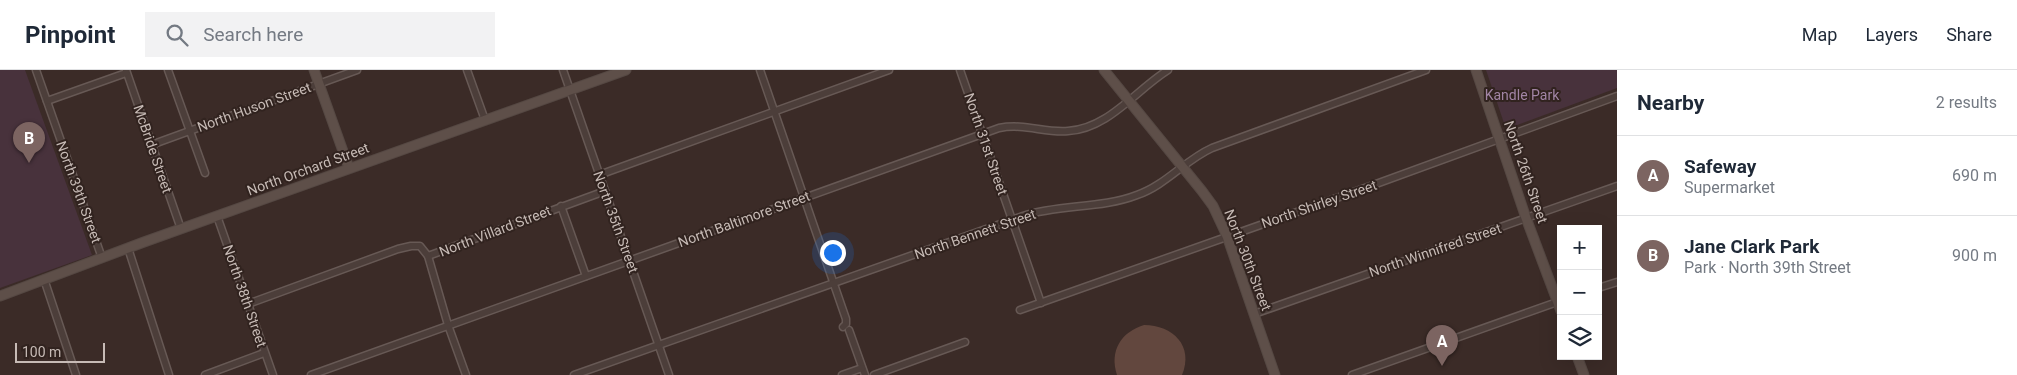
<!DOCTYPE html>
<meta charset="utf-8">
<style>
:root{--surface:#fff;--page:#f2f2f3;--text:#1f2937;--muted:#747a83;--line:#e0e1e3;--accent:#7c6461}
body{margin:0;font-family:Roboto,sans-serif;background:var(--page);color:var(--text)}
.controls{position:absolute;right:15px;bottom:15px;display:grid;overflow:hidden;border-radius:0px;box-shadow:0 5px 20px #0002}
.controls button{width:45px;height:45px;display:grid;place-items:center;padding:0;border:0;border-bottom:1px solid var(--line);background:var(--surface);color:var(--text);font:25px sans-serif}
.scale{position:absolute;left:15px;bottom:12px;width:90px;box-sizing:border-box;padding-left:5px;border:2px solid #c7bbb6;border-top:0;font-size:14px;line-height:18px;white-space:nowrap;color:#c7bbb6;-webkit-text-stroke:4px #31231f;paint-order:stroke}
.you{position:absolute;left:832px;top:182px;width:18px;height:18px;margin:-12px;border:4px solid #fff;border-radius:50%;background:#1a73e8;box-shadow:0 0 0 8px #1a73e833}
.badge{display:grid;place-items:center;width:32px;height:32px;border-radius:50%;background:var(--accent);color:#fff;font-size:16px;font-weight:700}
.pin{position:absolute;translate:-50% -41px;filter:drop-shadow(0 1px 2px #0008)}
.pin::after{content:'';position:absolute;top:26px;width:18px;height:15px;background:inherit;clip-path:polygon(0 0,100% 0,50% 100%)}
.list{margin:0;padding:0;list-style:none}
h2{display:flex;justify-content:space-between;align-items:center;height:65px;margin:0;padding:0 20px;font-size:21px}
h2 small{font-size:16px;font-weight:400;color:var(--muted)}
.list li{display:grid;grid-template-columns:32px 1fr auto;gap:15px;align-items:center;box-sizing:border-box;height:80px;padding:0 20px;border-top:1px solid var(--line)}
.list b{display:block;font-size:19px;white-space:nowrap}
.list p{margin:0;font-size:16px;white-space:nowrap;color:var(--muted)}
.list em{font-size:16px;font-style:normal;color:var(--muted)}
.icon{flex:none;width:28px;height:28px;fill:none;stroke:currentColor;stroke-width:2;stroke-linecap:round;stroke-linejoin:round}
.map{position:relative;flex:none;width:1617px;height:305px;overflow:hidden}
header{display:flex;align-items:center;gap:30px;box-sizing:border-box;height:70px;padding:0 25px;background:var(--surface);border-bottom:1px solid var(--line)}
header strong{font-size:24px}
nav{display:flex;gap:28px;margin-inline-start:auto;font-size:18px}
.search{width:350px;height:45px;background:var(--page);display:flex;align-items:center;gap:12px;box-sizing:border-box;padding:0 18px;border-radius:0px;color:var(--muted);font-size:19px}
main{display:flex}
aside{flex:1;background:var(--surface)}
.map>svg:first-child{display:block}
.green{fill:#48323c}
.water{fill:#62473e}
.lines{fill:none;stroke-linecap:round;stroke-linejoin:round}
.street-casing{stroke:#675955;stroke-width:9}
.secondary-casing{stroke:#554843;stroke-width:11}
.street{stroke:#4c3e3a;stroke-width:6}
.secondary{stroke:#5e4f49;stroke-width:9}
.labels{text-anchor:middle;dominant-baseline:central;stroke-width:4;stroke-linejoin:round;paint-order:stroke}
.park-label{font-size:14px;fill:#a285a5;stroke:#31231f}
.street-label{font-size:14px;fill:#c7bbb6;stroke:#31231f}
</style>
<header>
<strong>Pinpoint</strong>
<div class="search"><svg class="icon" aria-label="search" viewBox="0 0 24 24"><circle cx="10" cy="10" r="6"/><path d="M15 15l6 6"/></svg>Search here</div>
<nav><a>Map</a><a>Layers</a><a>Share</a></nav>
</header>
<main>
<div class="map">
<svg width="1617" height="305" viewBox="0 0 1617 305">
<rect width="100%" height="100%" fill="#3b2b27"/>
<g class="green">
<polygon points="0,0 25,0 92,185 0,218"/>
<polygon points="1486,0 1617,0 1617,18 1509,58 1505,56"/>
</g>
<path class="water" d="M1144,255c29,0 50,21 38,50h-65c-8,-24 4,-43 27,-50z"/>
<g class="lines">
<g class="street-casing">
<g id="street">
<polyline points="36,0 102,188"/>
<polyline points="126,0 181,159"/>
<polyline points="168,0 205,103"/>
<polyline points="467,0 485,50"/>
<polyline points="563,0 669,305"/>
<polyline points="760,0 846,249 846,254 843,257"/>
<polyline points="960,0 1041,233"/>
<polyline points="47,31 126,3"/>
<polyline points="151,75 357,0"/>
<polyline points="599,105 889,0"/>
<polyline points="561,136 586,206"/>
<polyline points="217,146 273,305"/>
<polyline points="128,178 169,305"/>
<polyline points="428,186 605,121"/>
<polyline points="44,209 76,305"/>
<polyline points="1598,218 1617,212"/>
<polyline points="248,234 398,179 411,176 420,176 428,186 448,255 466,305"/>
<polyline points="1020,240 1365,118 1617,26"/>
<polyline points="1254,244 1617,116"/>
<polyline points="849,260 865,305"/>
<polyline points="205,305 264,283"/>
<path d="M311,305l688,-247c26,-5 45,5 69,3 40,-2 68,-41 100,-61"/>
<path d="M574,305l449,-159c37,-12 78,-7 114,-21 29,-10 48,-35 75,-47l214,-78"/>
<polyline points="842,305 862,298"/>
<polyline points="874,305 965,272"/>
<polyline points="1352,305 1560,231"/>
</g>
</g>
<g class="secondary-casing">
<g id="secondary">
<polyline points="314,0 349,98"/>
<polyline points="1104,0 1202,121 1213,136 1227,166 1275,305"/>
<polyline points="1476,0 1526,148 1561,241"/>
<polyline points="0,226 144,172 626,0"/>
<polyline points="1577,286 1584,305"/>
</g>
</g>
<use href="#street" class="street"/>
<use href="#secondary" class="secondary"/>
</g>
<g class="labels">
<g class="park-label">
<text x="1522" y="25">Kandle Park</text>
</g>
<g class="street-label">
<text transform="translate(254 37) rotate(-20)">North Huson Street</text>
<text transform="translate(986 74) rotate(71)">North 31st Street</text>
<text transform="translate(153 79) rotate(71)">McBride Street</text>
<text transform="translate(308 99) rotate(-20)">North Orchard Street</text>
<text transform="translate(1526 102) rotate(71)">North 26th Street</text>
<text transform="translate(79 122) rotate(70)">North 39th Street</text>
<text transform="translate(1319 134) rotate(-19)">North Shirley Street</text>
<text transform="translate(744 149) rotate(-20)">North Baltimore Street</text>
<text transform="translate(616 152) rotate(70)">North 35th Street</text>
<text transform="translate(495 161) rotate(-21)">North Villard Street</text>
<text transform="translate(975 164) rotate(-19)">North Bennett Street</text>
<text transform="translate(1435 180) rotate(-19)">North Winnifred Street</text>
<text transform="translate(1248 190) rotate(69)">North 30th Street</text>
<text transform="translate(245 226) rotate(71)">North 38th Street</text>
</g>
</g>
</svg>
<div class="controls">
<button>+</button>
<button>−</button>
<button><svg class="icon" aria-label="layers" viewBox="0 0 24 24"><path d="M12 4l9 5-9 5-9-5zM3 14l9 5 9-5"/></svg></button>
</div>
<div class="scale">100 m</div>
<div class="you"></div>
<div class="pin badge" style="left:1442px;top:296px">A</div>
<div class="pin badge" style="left:29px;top:93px">B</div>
</div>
<aside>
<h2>Nearby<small>2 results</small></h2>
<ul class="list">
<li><span class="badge">A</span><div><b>Safeway</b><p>Supermarket</p></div><em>690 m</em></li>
<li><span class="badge">B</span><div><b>Jane Clark Park</b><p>Park · North 39th Street</p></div><em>900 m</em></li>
</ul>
</aside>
</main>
